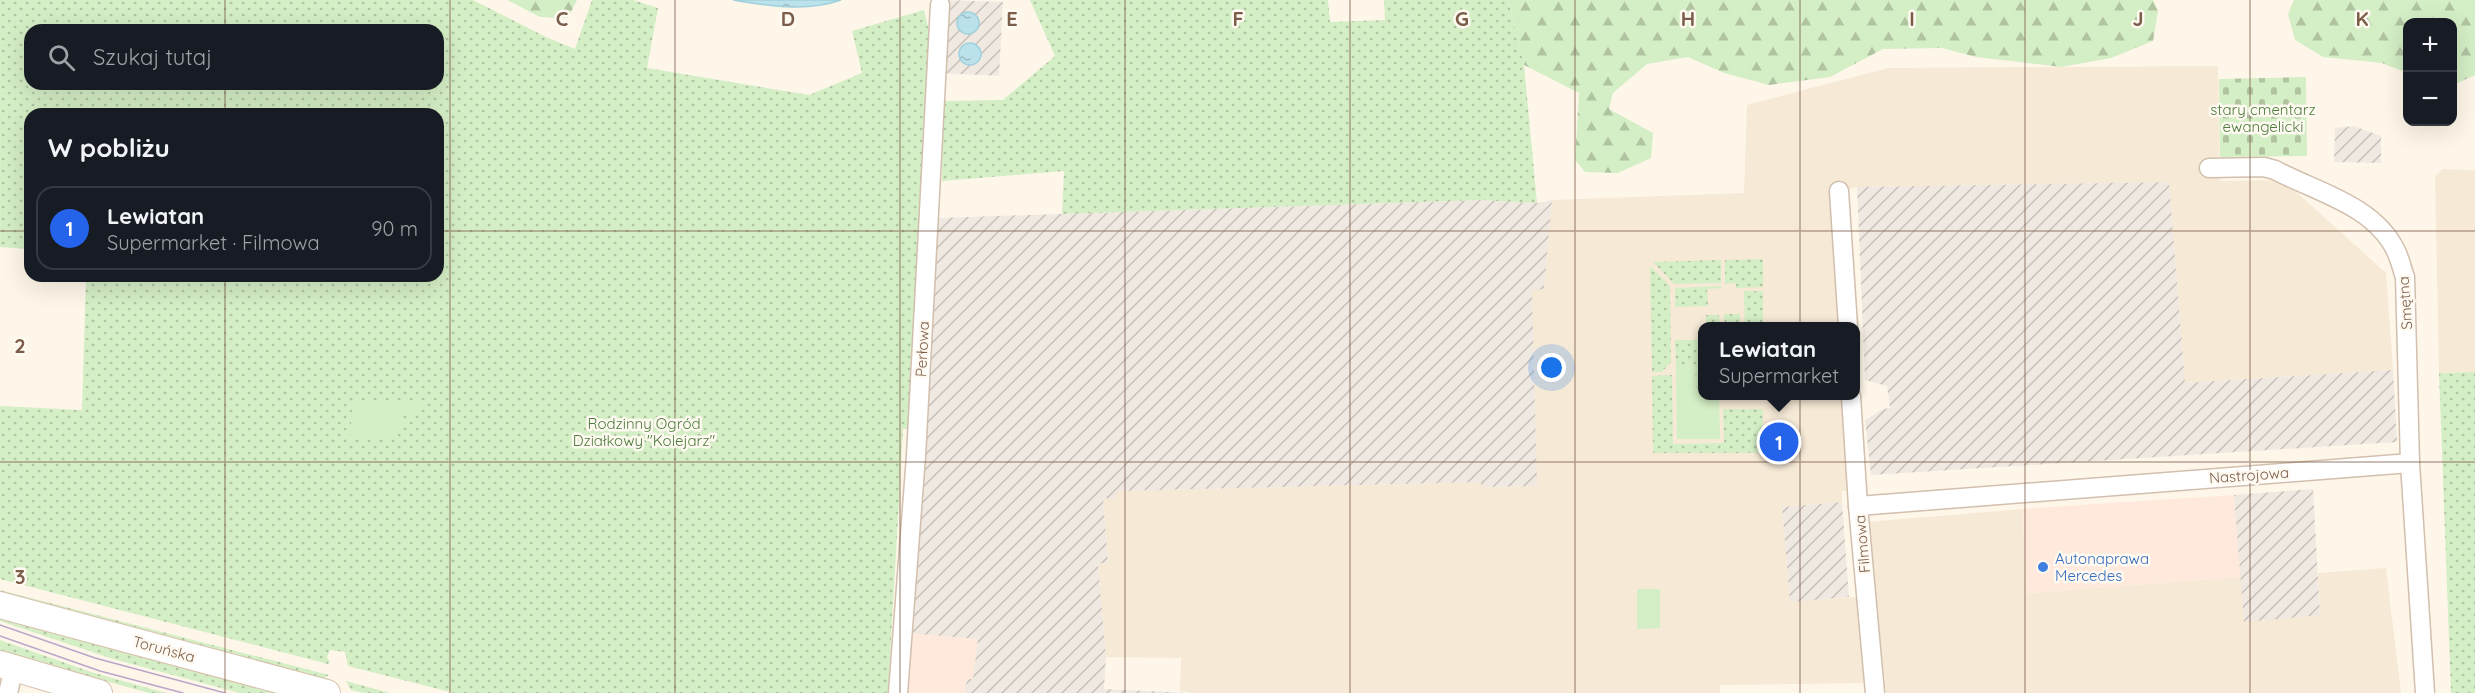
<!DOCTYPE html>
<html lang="pl">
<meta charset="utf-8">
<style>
:root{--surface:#171b24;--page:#242831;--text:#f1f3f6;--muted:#9ea1a6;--line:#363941;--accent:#2563eb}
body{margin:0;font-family:Quicksand,sans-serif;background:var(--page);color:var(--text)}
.controls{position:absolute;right:18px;top:18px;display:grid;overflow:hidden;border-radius:12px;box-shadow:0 6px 24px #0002}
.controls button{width:54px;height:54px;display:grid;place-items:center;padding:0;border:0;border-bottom:2px solid var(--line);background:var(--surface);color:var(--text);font:30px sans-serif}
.you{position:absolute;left:1552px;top:368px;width:21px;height:21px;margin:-15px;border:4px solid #fff;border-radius:50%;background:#1a73e8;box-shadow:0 0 0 9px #1a73e833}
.badge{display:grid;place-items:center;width:39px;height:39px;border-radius:50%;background:var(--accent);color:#fff;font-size:20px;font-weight:700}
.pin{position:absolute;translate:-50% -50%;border:3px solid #fff;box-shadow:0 2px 6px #0006}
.popup{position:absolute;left:1698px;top:322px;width:162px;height:78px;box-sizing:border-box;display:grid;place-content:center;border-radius:12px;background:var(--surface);filter:drop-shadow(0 2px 4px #0005);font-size:20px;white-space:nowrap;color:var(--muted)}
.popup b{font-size:22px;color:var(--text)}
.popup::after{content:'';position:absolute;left:50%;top:100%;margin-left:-12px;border:12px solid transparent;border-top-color:var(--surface)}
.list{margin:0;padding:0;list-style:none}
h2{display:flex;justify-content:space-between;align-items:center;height:78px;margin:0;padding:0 24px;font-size:26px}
h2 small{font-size:20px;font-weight:400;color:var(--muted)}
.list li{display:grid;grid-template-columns:39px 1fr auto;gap:18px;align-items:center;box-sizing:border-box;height:84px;margin:0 12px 12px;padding:0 12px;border:2px solid var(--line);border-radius:18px}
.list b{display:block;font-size:22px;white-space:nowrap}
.list p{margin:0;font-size:20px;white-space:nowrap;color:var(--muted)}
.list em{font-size:20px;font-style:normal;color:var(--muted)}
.icon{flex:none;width:33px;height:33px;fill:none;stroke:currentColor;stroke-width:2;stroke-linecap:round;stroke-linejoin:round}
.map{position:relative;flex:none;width:2475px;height:693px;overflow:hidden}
.search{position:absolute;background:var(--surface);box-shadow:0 6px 24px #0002;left:24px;top:24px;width:420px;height:66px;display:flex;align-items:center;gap:15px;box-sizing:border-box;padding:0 21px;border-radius:18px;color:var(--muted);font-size:22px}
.panel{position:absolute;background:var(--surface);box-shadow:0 6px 24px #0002;left:24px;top:108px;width:420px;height:174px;border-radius:18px}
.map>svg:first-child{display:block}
.residential{fill:#f6e9d6}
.commercial{fill:#ffe8dc}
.industrial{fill:url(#industrial-furrows)}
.grass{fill:url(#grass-dots);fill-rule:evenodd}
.forest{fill:url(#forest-firs)}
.cemetery{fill:url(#cemetery-stones)}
.park{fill:#d4eec5}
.water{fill:url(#water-ripples);stroke:#a0d1dd;stroke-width:1.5}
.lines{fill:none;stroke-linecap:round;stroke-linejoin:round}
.street-casing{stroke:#d2bfad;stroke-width:21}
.secondary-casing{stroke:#d8c1ac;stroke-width:28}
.street{stroke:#fff;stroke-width:18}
.secondary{stroke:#fff;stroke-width:26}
.tram{stroke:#baa5ca;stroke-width:1.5}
.grid{fill:none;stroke:#7b5d49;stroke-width:1.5;stroke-opacity:0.55}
.shop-dot{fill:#3f7fe0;stroke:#fffaf1;stroke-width:2}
.labels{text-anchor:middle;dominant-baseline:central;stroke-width:5;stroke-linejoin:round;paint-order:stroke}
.park-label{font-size:15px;fill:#4d7c3d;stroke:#fffaf1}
.street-label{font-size:15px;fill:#7b5d49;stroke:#fffaf1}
.shop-label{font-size:15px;fill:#366cbe;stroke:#fffaf1;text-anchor:start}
.grid-label{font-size:20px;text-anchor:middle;font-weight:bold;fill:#7b5d49;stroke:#fffaf1;stroke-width:5;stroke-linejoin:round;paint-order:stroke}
</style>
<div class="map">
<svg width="2475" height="693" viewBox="0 0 2475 693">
<defs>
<pattern id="industrial-furrows" width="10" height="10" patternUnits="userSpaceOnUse" patternTransform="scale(1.5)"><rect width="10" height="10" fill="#efe9e2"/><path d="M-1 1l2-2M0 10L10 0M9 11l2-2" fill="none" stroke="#c7c0b9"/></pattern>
<pattern id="grass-dots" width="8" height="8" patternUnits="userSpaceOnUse" patternTransform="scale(1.5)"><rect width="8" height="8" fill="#d4eec5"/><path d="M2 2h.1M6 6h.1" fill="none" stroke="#b1c4a2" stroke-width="1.8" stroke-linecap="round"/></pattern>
<pattern id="forest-firs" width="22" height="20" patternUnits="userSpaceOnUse" patternTransform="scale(1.5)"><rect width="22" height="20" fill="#d4eec5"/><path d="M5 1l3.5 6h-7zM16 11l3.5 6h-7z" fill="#b1c4a2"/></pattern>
<pattern id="cemetery-stones" width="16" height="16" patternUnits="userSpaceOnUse" patternTransform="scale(1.5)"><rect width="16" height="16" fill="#d4eec5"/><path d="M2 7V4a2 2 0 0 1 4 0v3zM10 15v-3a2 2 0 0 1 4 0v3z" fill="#b1c4a2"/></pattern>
<pattern id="water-ripples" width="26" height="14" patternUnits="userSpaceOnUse" patternTransform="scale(1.5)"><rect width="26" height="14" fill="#bbe2ea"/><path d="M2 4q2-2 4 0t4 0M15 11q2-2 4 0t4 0" fill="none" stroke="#9dbac0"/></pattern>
</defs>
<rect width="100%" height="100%" fill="#fef7e9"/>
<g class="residential">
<polygon points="2218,66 2220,181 2283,180 2386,273 2393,370 2185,383 2169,182 1857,187 1839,191 1848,326 1702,326 1702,396 1851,396 1857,490 1842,491 1842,502 1782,507 1790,601 1859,597 1864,669 1863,683 1720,685 1720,693 1192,693 1180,691 1181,658 1106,657 1098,564 1108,562 1103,498 1115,491 1481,482 1481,487 1536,486 1532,289 1544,288 1552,200 1744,193 1747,105 1888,68"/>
<polygon points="2443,169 2475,170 2475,372 2439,373 2435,176"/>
<polygon points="2022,509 2027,593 2241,577 2244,621 2320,614 2318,573 2386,568 2401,693 1886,693 1867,522"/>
</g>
<g class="commercial">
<polygon points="2234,495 2241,577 2026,593 2022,509"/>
<polygon points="908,633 978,639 973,680 967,679 965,693 904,693"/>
</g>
<g class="industrial">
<polygon points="945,0 1003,2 999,76 941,73"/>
<polygon points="2354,126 2381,136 2381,163 2334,162 2335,128"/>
<polygon points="2169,182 2185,383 2393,370 2397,442 1871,475 1865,420 1883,409 1890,408 1887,386 1865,380 1857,187"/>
<polygon points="1481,200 1537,203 1552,200 1544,289 1532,290 1537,486 1481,487 1481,482 1116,491 1115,499 1103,498 1108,562 1098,564 1106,657 1104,689 1192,693 965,693 967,679 973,679 978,639 908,633 938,218"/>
<polygon points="2313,489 2320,615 2244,622 2234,495"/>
<polygon points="1842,502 1849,597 1790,602 1782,507"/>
</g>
<g class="grass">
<path d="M0,0h473l75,38 27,11 17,-49h41l25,8 -11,60 162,27 53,-22 -10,-42 72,-21 9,39 -22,380h-8l-15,264h-434l-106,-27 -3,-14 -15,-2 -3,7 3,5 -2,2 -328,-85v-173l82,4 4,-134h352v-162h-408v135l-30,-2zM30,30h408v54h-408z"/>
<polygon points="1030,0 1328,0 1330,22 1385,20 1384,0 1508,0 1524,65 1537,203 1481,200 1062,214 1064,171 942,181 943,101 1003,100 1055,56"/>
<polygon points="1763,259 1763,287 1736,288 1736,283 1725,284 1725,260"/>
<polygon points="1721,260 1721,283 1674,284 1653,262"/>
<polygon points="1650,266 1670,286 1671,362 1662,372 1652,372"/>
<polygon points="1721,286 1721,288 1707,289 1708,306 1675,307 1675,288"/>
<polygon points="1744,291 1763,291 1763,326 1745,326"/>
<polygon points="1724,314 1740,314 1740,326 1725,326"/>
<polygon points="1706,315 1719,315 1720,326 1706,326"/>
<polygon points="1675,340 1702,340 1702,394 1696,394 1695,366 1676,367"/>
<polygon points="2475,372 2475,693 2451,693 2439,373"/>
<polygon points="1672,375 1673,444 1724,443 1723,409 1746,409 1746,411 1748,409 1763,409 1763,453 1653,453 1652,376"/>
<polygon points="0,590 329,675 320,681 0,595"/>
<polygon points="0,615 287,693 240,693 113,659 0,621"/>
<polygon points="0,640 91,672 166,693 149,693 0,652"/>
<polygon points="346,681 390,693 364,693 351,690"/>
</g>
<g class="forest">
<polygon points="507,0 577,0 568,18 540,17"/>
<polygon points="1508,0 2153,0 2158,11 2153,41 2111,58 2061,67 1976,57 1942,48 1883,49 1830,77 1769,85 1724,73 1688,57 1647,64 1613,93 1609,109 1653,133 1651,158 1618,173 1585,172 1575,160 1579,93 1524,65"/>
<polygon points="2294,0 2475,0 2475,75 2453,85 2452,22 2408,22 2407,73 2382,63 2323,57 2295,40 2288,14"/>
</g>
<polygon class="cemetery" points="2306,77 2307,156 2220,157 2219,79"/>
<g class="park">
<polygon points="1695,366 1696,394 1719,396 1720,439 1677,439 1676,367"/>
<polygon points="353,401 419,403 419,413 400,412 402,428 395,440 350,437"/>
<polygon points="1637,589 1660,589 1660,628 1637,629"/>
</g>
<g class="water">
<path d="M733,0h108c-34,12 -73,6 -108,0z"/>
<circle cx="968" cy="23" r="11"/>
<circle cx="970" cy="54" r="11"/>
</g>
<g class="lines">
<g class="street-casing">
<g id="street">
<path d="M2209,168l55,-1 11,3c41,22 99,35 121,81 4,8 6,18 9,26l5,186 15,230"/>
<polyline points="1839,191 1848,326"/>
<polyline points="1851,396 1858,506 1875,693"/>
<polyline points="1858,506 2410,463"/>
<polyline points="8,693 14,668"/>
<polyline points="898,693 916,456 940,5"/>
</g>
</g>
<g class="secondary-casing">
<g id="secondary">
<polyline points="0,605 327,693"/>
<polyline points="0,664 99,693"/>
</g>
</g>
<use href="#street" class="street"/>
<use href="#secondary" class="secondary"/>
<g class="tram">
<polyline points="0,625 95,658 225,693"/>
<polyline points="0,636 100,671 183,693"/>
</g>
</g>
<path class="grid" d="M225,0v30M450,0v693M675,0v693M900,0v693M1125,0v693M1350,0v693M1575,0v693M1800,0v693M2025,0v693M2250,0v693M225,84v30M0,231h30M438,231h2037M225,276v417M0,462h2475"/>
<circle class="shop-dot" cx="2043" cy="567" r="6"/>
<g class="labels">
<g class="park-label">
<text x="2263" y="109">stary cmentarz<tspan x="2263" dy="17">ewangelicki</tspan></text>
<text x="644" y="423">Rodzinny Ogród<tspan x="644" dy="17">Działkowy "Kolejarz"</tspan></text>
</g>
<g class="street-label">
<text transform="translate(2405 303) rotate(-94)">Smętna</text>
<text transform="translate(922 349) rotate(-87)">Perłowa</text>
<text transform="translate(2249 475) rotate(-4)">Nastrojowa</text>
<text transform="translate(1862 544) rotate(-95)">Filmowa</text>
<text transform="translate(164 649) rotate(15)">Toruńska</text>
</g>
<g class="shop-label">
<text x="2055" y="558">Autonaprawa<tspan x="2055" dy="17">Mercedes</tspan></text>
</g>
</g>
<g class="grid-label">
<text x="562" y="26">C</text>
<text x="788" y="26">D</text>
<text x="1012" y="26">E</text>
<text x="1238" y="26">F</text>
<text x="1462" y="26">G</text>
<text x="1688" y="26">H</text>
<text x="1912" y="26">I</text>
<text x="2138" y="26">J</text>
<text x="2362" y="26">K</text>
<text x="20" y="353">2</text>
<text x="20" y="584">3</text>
</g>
</svg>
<div class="controls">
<button>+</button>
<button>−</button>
</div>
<div class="you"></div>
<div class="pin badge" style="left:1779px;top:442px">1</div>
<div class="popup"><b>Lewiatan</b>Supermarket</div>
<div class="search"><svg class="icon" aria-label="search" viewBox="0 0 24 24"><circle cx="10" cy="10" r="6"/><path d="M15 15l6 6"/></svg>Szukaj tutaj</div>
<section class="panel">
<h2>W pobliżu<small></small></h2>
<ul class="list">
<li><span class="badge">1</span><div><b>Lewiatan</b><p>Supermarket · Filmowa</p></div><em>90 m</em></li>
</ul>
</section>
</div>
